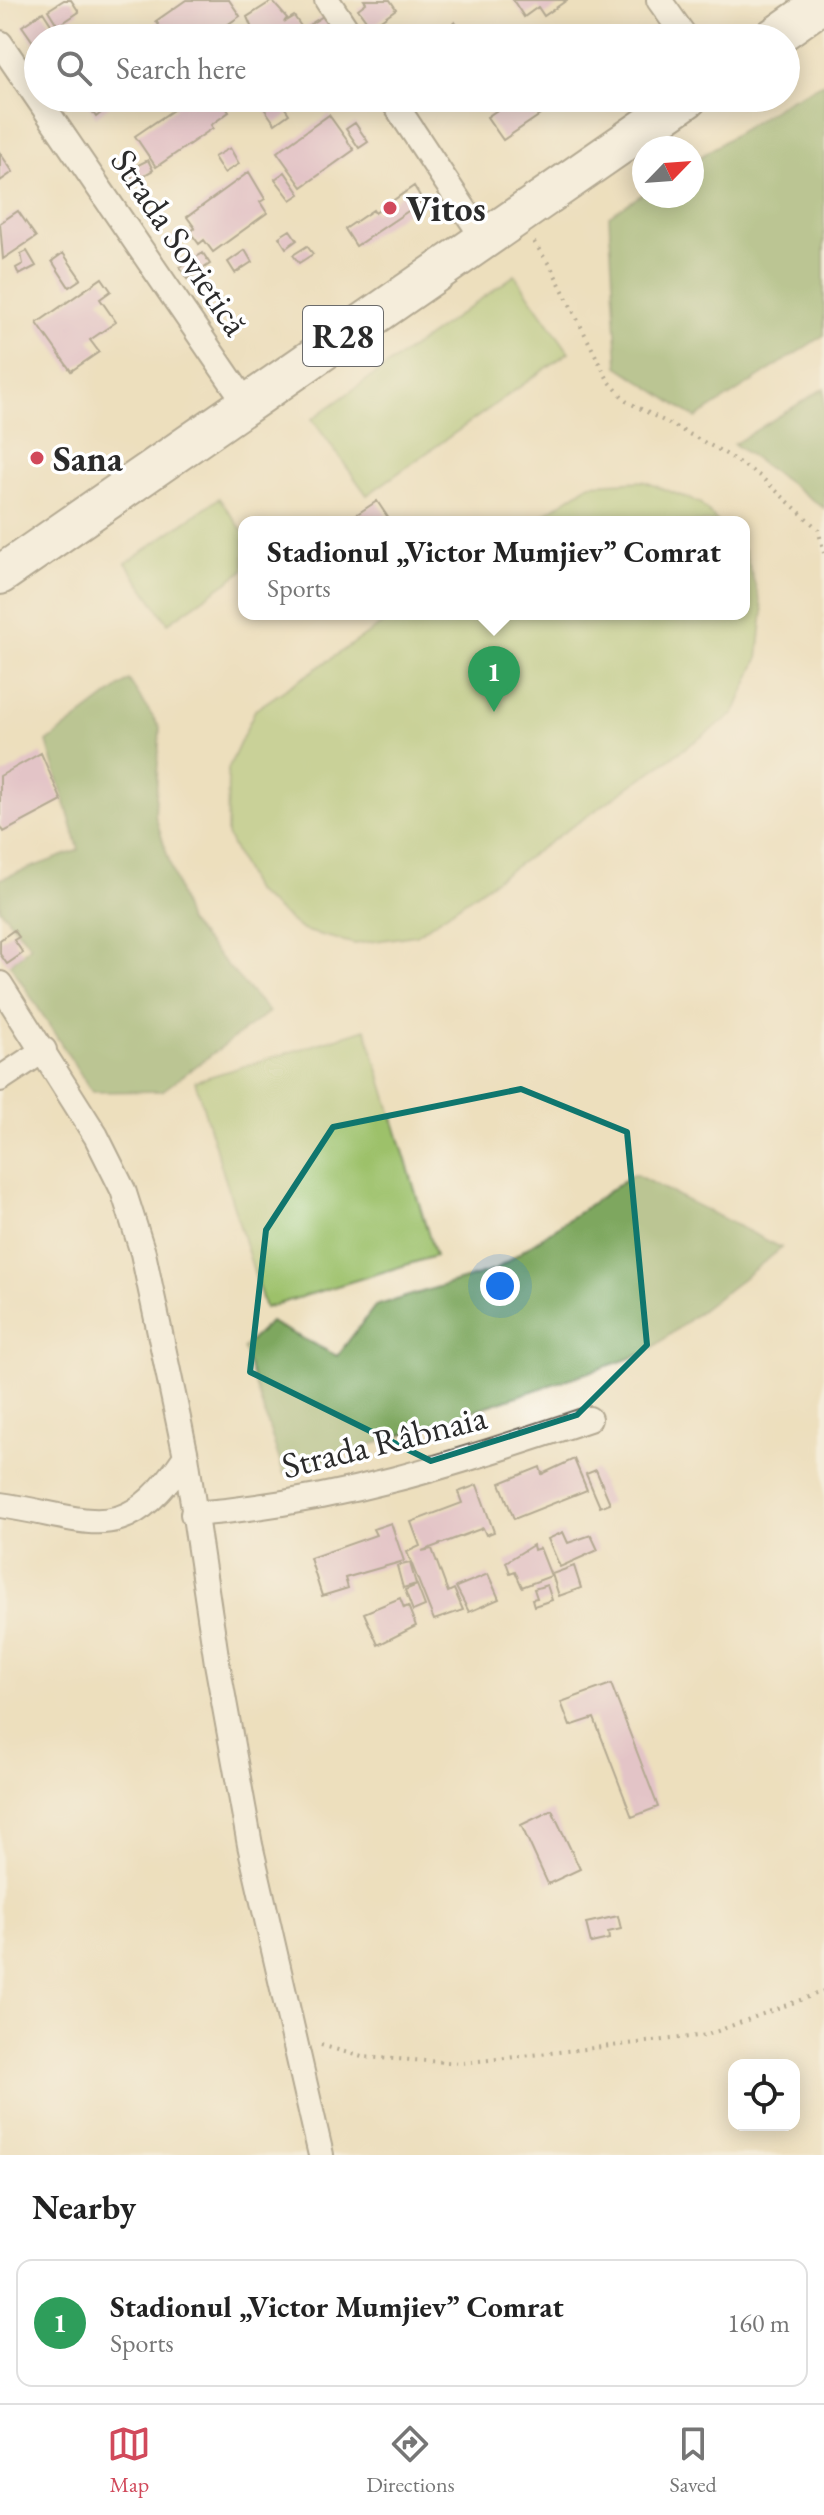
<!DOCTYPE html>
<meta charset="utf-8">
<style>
body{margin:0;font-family:"EB Garamond",serif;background:#f6f6f6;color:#222}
.controls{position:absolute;right:24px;bottom:24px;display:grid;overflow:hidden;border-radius:16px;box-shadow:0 4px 20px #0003}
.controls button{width:72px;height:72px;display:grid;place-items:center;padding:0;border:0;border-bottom:2px solid #e0e0e0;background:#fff;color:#222;font:40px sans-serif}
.compass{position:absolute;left:632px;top:136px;width:72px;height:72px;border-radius:50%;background:#fff;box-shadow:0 4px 20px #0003;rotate:65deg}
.you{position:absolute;left:500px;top:1286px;width:28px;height:28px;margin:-20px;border:6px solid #fff;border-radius:50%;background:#1a73e8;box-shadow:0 0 0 12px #1a73e833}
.badge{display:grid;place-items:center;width:52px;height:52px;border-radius:50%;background:#d1495b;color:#fff;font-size:26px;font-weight:700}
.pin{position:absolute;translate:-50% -66px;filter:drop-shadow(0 2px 4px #0008)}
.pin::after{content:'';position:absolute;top:42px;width:28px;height:24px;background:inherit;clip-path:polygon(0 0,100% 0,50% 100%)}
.popup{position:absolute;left:238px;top:516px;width:512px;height:104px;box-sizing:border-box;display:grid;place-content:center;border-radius:16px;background:#fff;filter:drop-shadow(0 2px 6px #0005);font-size:26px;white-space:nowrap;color:#767676}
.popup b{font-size:30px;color:#222}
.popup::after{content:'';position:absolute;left:50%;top:100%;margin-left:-16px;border:16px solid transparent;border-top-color:#fff}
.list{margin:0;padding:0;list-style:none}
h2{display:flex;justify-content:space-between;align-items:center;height:104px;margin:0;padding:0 32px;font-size:34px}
h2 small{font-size:26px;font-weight:400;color:#767676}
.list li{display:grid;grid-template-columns:52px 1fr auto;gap:24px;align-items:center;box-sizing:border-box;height:128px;margin:0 16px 16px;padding:0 16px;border:2px solid #e0e0e0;border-radius:16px}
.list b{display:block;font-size:30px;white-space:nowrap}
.list p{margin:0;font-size:26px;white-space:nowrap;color:#767676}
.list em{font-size:26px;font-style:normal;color:#767676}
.icon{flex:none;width:44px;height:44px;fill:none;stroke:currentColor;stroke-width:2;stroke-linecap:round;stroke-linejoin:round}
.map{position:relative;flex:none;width:824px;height:2155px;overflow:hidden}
.search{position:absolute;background:#fff;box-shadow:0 4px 20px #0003;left:24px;right:24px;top:24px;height:88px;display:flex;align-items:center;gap:20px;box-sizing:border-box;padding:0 28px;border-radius:44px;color:#767676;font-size:30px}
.sheet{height:248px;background:#fff}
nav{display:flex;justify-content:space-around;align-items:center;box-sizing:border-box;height:112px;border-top:2px solid #e0e0e0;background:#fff;font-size:22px;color:#767676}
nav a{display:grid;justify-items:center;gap:4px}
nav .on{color:#d1495b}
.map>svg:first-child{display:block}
.green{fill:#9dc16b;stroke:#64764b;stroke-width:2}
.forest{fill:#7ea75f;stroke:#546945;stroke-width:2}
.building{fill:#d8a4d3}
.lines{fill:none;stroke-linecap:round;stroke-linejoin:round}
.street-casing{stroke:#6f6a5e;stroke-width:28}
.primary-casing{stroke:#6f6a5e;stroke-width:42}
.path{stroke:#6f6a5e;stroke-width:4;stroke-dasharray:2 6;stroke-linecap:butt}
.street{stroke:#fff;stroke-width:24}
.primary{stroke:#fff;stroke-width:38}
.marked{fill:none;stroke:#0f766e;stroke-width:6;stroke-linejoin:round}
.poi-dot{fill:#d1495b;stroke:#fff;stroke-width:3}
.labels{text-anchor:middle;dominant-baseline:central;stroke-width:7;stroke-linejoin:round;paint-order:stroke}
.shield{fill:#fff;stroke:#6b6b6b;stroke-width:2}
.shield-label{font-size:34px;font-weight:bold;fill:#2b2b2b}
.poi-label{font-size:36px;font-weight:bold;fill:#2b2b2b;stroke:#fff;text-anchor:start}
.street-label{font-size:36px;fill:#2b2b2b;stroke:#fff}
</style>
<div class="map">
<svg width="824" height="2155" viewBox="0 0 824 2155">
<rect width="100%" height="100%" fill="#fff"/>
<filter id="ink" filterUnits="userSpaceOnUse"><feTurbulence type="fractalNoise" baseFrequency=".0125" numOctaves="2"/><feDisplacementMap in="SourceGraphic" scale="16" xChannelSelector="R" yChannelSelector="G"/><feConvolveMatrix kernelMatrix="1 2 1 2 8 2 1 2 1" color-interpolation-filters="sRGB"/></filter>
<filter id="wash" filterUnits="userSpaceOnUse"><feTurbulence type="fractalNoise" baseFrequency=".006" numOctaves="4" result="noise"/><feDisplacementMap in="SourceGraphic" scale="32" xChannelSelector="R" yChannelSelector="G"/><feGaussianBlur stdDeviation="1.8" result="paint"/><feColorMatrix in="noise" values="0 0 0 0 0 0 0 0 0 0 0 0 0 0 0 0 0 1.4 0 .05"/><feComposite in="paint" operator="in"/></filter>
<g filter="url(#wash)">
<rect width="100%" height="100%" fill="#eddfbd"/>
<!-- green -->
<path class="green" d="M 515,275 L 569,352 L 367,495 L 312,419 Z
M 643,481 L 700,503 L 718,522 L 533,522 L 590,484 Z
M 219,498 L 244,533 L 244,570 L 168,623 L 126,563 Z
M 744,550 L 763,611 L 758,659 L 734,714 L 416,935 L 355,944 L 302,930 L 254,891 L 227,835 L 228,769 L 255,710 L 397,614 L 744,614 Z
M 366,1029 L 435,1256 L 265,1308 L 195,1081 Z"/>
<!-- forest -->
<path class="forest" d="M 824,83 L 824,335 L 696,418 L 618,366 L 609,216 L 644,193 L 692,196 L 692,162 L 788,100 Z
M 824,388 L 824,508 L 734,444 Z
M 129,680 L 160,728 L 155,815 L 188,922 L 269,1012 L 162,1091 L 92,1092 L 10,964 L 31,946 L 0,909 L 0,879 L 79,850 L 47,742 Z
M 634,1174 L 782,1248 L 646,1353 L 284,1474 L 243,1348 L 270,1322 L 337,1356 L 375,1306 L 495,1270 Z"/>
<g id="blocks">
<!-- building -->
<path class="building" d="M 64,0 L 71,0 L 79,12 L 58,26 L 48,10 Z
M 186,0 L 229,0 L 240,16 L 208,38 L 168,38 L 156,21 Z
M 364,0 L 390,0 L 396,9 L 371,27 L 358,9 L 366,3 Z
M 513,0 L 567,0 L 544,16 L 538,7 L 524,17 Z
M 272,1 L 287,18 L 284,22 L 294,16 L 309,38 L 256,38 L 247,17 Z
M 43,12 L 54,29 L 38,38 L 38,49 L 22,26 Z
M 325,15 L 339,38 L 311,38 L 304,28 Z
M 455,22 L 461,31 L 469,26 L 477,38 L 433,38 Z
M 409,25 L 417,36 L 393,38 L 404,29 Z
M 92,98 L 119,98 L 96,117 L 86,102 Z
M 182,98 L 188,101 L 193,98 L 197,104 L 203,98 L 239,100 L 232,104 L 229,101 L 223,103 L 229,112 L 211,125 L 213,128 L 156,167 L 135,136 L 176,108 L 173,104 Z
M 270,98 L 278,98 L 289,114 L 275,124 L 261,104 Z
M 515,98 L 539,98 L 532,103 L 540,115 L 503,140 L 487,117 Z
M 329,115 L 354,150 L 302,187 L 277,152 Z
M 355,123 L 368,142 L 359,148 L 346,129 Z
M 230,148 L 239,164 L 224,173 L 214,157 Z
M 0,153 L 13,172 L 0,181 Z
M 148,160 L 153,170 L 134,181 L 128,170 Z
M 249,172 L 265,199 L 260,202 L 267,213 L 213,252 L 204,240 L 199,244 L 190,232 L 195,228 L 187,217 Z
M 285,172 L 300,194 L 291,200 L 275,179 Z
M 414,186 L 423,201 L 356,246 L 345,229 L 373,210 L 375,213 Z
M 18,211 L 36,237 L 3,259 L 0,223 Z
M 290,230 L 297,240 L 286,248 L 279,237 Z
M 307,246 L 313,254 L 299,263 L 293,255 Z
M 245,250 L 252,262 L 235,273 L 228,262 Z
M 27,251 L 36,266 L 19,275 L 16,268 L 23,264 L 21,254 Z
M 63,253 L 81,279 L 69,287 L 52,261 Z
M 203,253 L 210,264 L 187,279 L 180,267 Z
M 102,278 L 111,291 L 100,299 L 116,322 L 90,340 L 99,352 L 71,371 L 37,323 Z
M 377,501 L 391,522 L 345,522 L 374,503 Z
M 41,753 L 62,801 L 4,832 L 0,825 L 0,776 Z
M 14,930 L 19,937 L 14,940 L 23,953 L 7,964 L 0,954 L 0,940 Z
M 574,1459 L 587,1490 L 514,1519 L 500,1483 L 540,1467 L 542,1474 Z
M 596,1470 L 610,1503 L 600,1507 L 586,1474 Z
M 477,1485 L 494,1532 L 486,1535 L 483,1528 L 422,1551 L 432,1549 L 448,1592 L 454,1589 L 463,1610 L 434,1620 L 407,1552 L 420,1546 L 411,1522 L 462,1503 L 458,1492 Z
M 391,1523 L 404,1561 L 345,1578 L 348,1588 L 322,1596 L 310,1558 L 376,1535 L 373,1529 Z
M 563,1532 L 568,1543 L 591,1535 L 598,1550 L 560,1567 L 548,1539 Z
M 533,1545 L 534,1550 L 540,1548 L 551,1576 L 522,1587 L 515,1571 L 510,1573 L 506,1562 Z
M 410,1563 L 416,1584 L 403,1588 L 397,1566 Z
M 574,1566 L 581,1588 L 559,1596 L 552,1574 Z
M 488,1574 L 499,1599 L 469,1612 L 456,1587 Z
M 417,1585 L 425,1606 L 413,1611 L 405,1590 Z
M 547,1585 L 552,1600 L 534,1606 L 532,1599 L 537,1598 L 534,1589 Z
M 400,1598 L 404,1608 L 408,1606 L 416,1626 L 378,1645 L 364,1613 Z
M 611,1684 L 658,1807 L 632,1817 L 594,1718 L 570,1726 L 561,1702 Z
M 552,1810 L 580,1869 L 548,1884 L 521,1825 Z
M 618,1916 L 621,1929 L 608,1932 L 609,1939 L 591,1943 L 586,1923 Z"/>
</g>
</g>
<g filter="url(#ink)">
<use href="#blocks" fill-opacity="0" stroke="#6f6a5e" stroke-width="2"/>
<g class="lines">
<!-- street casing -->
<g class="street-casing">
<path id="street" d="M 327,0 L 352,38
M 659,0 L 686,38
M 0,43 L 246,403
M 391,98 L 484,239
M 0,984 L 96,1136 L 123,1190 L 143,1253 L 186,1456 L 217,1663 L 250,1845 L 321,2155
M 0,1079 L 44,1050
M 0,1505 C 93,1518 122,1551 186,1456
M 193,1514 C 335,1503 456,1464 589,1419"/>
</g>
<!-- primary casing -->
<g class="primary-casing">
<path id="primary" d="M 773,38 L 824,2
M 0,575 L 688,98"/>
</g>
<!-- path -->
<path class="path" d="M 534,242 L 552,269 L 608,380 L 626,401 L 721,451 L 760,476 L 818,529 L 824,553
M 321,2045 L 362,2057 L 462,2063 L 707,2035 L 824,1991"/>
<!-- street -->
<use href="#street" class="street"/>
<!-- primary -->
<use href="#primary" class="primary"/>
</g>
</g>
<!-- marked area -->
<path d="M0 0H824V2155H0ZM 521,1089 L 627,1132 L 647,1345 L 577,1415 L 431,1461 L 250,1372 L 266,1230 L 333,1127 Z" fill="#eddfbd" fill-opacity=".55" fill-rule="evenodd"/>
<path class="marked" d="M 521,1089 L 627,1132 L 647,1345 L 577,1415 L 431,1461 L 250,1372 L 266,1230 L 333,1127 Z"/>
<!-- markers -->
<g class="poi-dot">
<circle cx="390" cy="208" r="8"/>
<circle cx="37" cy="458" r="8"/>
</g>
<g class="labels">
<!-- shield labels -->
<rect class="shield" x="303" y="306" width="80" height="60" rx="6"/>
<g class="shield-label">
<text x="343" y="336">R28</text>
</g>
<!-- poi labels -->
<g class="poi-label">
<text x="406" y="208">Vitos</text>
<text x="53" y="458">Sana</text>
</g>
<!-- street labels -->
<g class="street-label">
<text transform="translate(180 242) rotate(56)">Strada Sovietică</text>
<text transform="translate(384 1441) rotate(-14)">Strada Râbnaia</text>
</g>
</g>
</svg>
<div class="controls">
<button><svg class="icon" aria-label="locate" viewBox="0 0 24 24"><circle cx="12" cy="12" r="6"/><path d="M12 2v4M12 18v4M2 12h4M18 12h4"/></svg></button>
</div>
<svg class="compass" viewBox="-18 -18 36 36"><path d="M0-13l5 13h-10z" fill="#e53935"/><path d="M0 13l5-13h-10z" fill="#767676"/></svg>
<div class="you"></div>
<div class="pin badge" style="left:494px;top:712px;background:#2e9e5b">1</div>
<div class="popup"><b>Stadionul „Victor Mumjiev” Comrat</b>Sports</div>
<div class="search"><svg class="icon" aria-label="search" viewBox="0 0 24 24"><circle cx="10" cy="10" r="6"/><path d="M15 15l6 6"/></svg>Search here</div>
</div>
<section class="sheet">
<h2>Nearby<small></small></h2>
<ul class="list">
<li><span class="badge" style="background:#2e9e5b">1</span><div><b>Stadionul „Victor Mumjiev” Comrat</b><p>Sports</p></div><em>160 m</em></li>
</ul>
</section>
<nav>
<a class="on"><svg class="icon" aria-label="map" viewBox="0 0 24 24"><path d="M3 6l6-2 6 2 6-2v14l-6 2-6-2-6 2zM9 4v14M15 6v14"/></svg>Map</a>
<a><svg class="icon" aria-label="directions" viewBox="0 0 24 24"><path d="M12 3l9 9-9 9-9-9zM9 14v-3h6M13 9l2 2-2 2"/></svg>Directions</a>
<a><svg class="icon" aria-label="saved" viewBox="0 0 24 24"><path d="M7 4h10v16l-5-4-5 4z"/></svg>Saved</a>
</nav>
